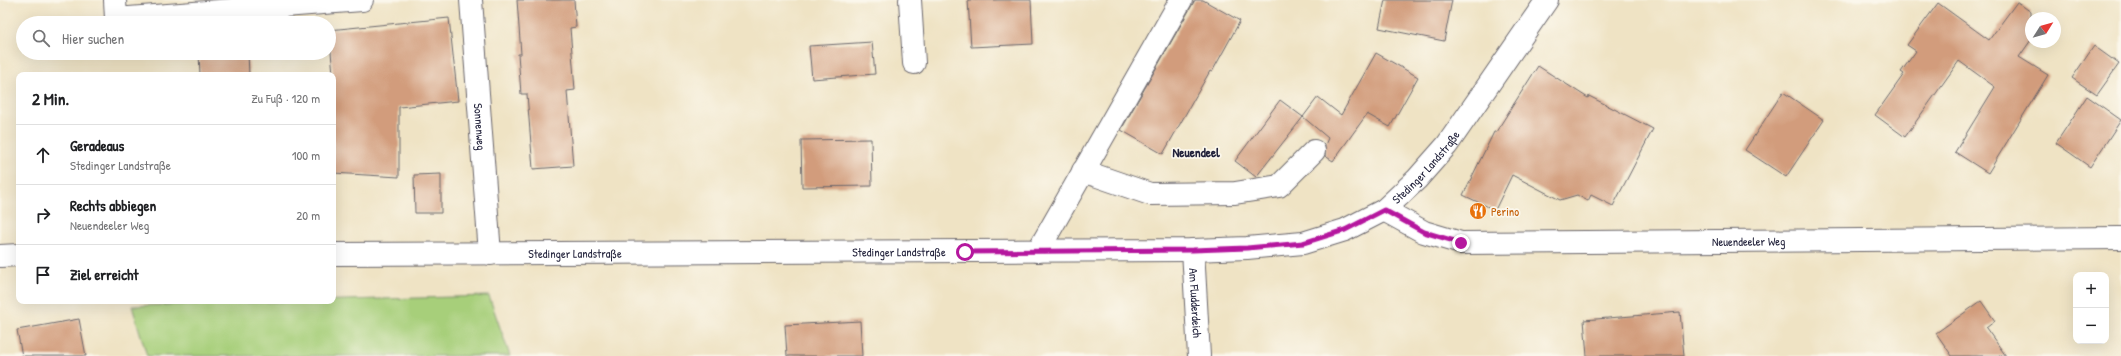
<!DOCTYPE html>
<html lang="de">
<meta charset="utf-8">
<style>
body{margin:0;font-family:"Patrick Hand",sans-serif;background:#f6f6f6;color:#202124}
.controls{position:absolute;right:12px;bottom:12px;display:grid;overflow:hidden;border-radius:8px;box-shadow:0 4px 16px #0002}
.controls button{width:36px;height:36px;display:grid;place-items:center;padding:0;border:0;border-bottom:1px solid #e0e0e0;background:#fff;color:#202124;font:20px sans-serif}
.compass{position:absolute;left:2025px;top:12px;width:36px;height:36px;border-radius:50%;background:#fff;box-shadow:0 4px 16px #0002;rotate:53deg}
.stop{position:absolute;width:12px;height:12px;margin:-9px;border:3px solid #b5179e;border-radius:50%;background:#fff}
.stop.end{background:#b5179e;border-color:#fff;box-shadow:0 1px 4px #0008}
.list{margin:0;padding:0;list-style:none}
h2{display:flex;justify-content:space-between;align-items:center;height:52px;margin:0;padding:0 16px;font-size:17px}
h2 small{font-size:13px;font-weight:400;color:#757577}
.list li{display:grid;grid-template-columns:26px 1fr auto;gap:12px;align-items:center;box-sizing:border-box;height:60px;padding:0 16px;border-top:1px solid #e0e0e0}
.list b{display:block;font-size:15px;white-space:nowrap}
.list p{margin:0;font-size:13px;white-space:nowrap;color:#757577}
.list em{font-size:13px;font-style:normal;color:#757577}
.icon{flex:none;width:22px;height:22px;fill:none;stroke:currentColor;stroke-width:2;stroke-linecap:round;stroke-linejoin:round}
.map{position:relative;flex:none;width:2121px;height:356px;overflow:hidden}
.search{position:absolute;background:#fff;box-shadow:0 4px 16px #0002;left:16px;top:16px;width:320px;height:44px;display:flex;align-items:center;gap:10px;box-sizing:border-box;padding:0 14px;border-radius:22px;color:#757577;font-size:15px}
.panel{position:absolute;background:#fff;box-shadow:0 4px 16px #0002;left:16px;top:72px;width:320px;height:232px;border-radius:8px}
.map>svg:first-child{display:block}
.green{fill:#a7cf7a;stroke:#64785a}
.building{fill:#d29c7b}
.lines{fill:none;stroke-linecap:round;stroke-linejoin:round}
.minor-casing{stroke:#6a666b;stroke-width:24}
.major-casing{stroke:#6a666b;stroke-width:24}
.minor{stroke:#fff;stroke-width:22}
.major{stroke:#fff;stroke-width:22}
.route{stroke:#b5179e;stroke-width:5}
.labels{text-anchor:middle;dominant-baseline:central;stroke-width:3.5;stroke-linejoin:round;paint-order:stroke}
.street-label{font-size:12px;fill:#22223b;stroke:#fbf7ec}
.food-label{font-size:12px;fill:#c56008;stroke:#fbf7ec;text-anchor:start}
.neighbourhood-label{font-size:13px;font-weight:bold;fill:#22223b;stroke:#fbf7ec}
</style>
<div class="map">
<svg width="2121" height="356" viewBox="0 0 2121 356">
<rect width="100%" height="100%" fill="#fbf7ec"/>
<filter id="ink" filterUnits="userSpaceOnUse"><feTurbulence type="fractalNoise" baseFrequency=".025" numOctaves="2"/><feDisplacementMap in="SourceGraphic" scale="8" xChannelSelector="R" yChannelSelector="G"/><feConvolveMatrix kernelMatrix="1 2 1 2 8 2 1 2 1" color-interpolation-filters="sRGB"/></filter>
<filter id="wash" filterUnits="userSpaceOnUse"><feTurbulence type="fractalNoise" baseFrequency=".012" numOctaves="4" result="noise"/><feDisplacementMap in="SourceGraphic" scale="16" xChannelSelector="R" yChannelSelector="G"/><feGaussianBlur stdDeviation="0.9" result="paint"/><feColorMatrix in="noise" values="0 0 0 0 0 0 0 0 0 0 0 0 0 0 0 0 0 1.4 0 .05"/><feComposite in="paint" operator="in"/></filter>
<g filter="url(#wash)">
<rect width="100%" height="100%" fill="#efe3c4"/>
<!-- green -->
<path class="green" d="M 489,296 L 510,356 L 147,356 L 132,306 Z"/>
<g id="blocks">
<!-- building -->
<path class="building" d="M 517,0 L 574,0 L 576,27 L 570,28 L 575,90 L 567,91 L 573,166 L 533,169 L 527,94 L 521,94 L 518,54 L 521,54 Z
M 968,0 L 1031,0 L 1033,44 L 971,47 Z
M 1195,0 L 1203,0 L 1240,21 L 1212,72 L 1210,71 L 1163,154 L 1121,130 Z
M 1385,0 L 1452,0 L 1444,41 L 1379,28 Z
M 2017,2 L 2031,12 L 2031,40 L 2019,57 L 2048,75 L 1988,173 L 1955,152 L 1995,87 L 1959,61 L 1905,137 L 1875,115 L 1904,74 L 1901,72 L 1916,51 L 1907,45 L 1938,3 L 1989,40 Z
M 449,18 L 458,101 L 399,107 L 399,177 L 333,173 L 333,74 L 329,30 Z
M 872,42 L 875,74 L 812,79 L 809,46 Z
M 2094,46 L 2119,64 L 2097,95 L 2072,78 Z
M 199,53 L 248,53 L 249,75 L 200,75 Z
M 1376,53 L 1418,77 L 1390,127 L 1367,114 L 1333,161 L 1325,156 L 1325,145 L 1328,138 L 1303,117 L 1318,97 L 1341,115 Z
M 1538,66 L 1588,98 L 1589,96 L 1653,129 L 1613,206 L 1591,195 L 1588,201 L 1577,195 L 1560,200 L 1512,175 L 1495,210 L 1463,195 L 1494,132 L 1496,132 Z
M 1783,92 L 1824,120 L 1786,177 L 1745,150 Z
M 2087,96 L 2121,120 L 2090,167 L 2056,143 Z
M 1280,100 L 1303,117 L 1256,177 L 1235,161 Z
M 871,139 L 872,186 L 802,187 L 801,140 Z
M 441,174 L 441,213 L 415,213 L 414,175 Z
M 1981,301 L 1995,321 L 1986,328 L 2006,356 L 1952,356 L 1936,333 Z
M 1680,312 L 1684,356 L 1587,356 L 1584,320 Z
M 79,319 L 86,356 L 22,356 L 17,330 Z
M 860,321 L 862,356 L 787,356 L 785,325 Z"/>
</g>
</g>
<g filter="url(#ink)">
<use href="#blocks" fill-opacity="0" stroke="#6a666b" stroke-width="1"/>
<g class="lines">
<!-- minor casing -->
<g class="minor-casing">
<g id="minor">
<path d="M 115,0 L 116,19 L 362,0"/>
<path id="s1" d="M 471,0 L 490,254"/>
<path d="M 910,0 L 914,63"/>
<path d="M 1083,171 L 1150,194 L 1235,193 L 1279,186 L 1314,151"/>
<path id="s2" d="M 1384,210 L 1424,232 L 1461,243 L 2121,238"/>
<path id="s3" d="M 1193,250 L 1199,356"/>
<path d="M 1038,251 L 1181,0"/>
</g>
</g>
<!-- major casing -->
<g class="major-casing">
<g id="major">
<path id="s4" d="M 333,254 L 1193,250 L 1247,248 L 1303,243 L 1345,230 L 1384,210 L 1417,179 L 1447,145 L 1547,0"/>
<path d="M 0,256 L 19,255"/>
</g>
</g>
<!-- minor -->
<use href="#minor" class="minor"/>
<!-- major -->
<use href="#major" class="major"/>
</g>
</g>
<g class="lines" filter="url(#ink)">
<!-- route -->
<path class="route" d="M 965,252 L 1193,250 L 1247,248 L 1303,243 L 1345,230 L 1384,210 L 1424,232 L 1461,243"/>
</g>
<!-- icons -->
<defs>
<g id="restaurant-disc" transform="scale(0.9)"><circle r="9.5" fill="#e8710a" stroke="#fbf7ec"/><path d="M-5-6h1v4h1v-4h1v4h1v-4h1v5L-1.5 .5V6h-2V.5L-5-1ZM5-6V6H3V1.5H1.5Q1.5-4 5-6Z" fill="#fff"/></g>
</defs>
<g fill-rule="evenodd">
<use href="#restaurant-disc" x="1478" y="211"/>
</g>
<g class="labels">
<!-- street labels -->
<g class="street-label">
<text stroke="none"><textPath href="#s1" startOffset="127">Sonnenweg</textPath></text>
<text stroke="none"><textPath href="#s4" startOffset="1118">Stedinger Landstraße</textPath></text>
<text stroke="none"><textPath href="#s2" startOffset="372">Neuendeeler Weg</textPath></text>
<text stroke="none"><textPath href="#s4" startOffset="566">Stedinger Landstraße</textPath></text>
<text stroke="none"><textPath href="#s4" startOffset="242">Stedinger Landstraße</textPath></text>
<text stroke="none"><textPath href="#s3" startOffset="53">Am Fludderdeich</textPath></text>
</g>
<!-- food labels -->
<g class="food-label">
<text x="1491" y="211">Perino</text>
</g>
<!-- neighbourhood labels -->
<g class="neighbourhood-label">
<text x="1196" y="152">Neuendeel</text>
</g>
</g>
</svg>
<div class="controls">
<button>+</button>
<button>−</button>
</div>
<svg class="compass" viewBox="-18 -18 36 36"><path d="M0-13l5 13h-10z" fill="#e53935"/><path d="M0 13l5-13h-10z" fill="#757577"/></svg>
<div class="stop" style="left:965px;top:252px"></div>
<div class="stop end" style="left:1461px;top:243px"></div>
<div class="search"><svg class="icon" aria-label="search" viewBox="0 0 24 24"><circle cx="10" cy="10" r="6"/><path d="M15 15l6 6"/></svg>Hier suchen</div>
<section class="panel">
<h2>2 Min.<small>Zu Fuß · 120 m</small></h2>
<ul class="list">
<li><svg class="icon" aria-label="ahead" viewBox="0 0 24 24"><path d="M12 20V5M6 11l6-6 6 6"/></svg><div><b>Geradeaus</b><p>Stedinger Landstraße</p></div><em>100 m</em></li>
<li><svg class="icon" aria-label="right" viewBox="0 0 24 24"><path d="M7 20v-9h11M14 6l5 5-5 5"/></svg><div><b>Rechts abbiegen</b><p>Neuendeeler Weg</p></div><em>20 m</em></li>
<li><svg class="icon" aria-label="arrive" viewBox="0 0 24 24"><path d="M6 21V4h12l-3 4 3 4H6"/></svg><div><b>Ziel erreicht</b></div></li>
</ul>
</section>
</div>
